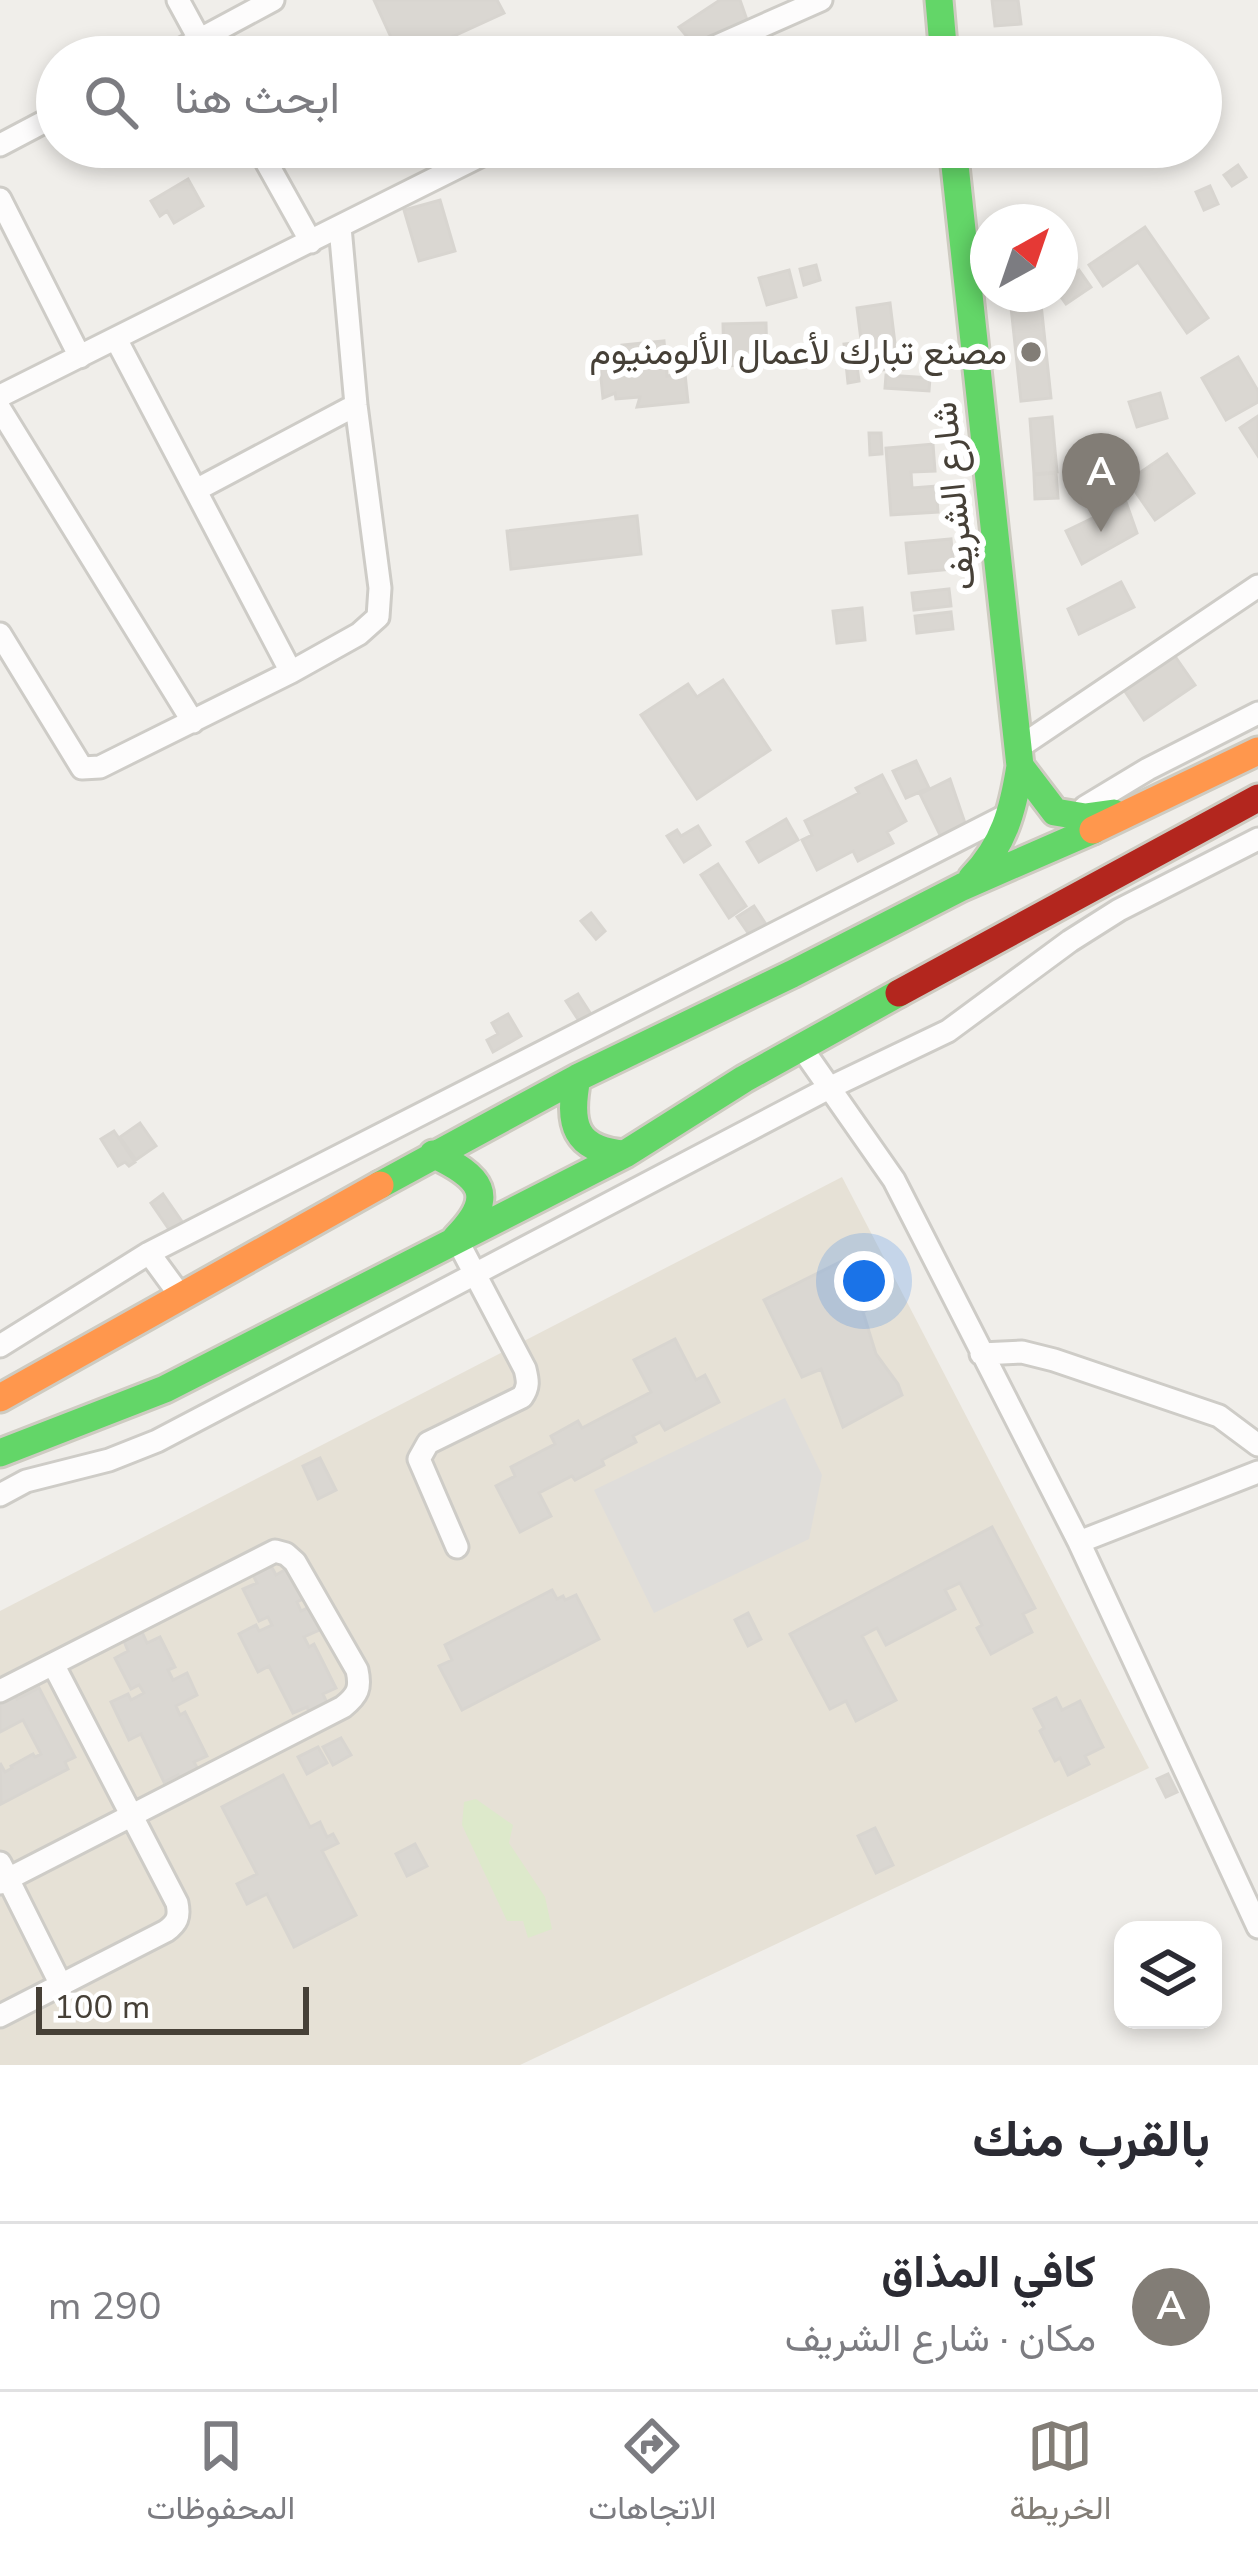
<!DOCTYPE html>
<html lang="ar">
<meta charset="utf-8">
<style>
body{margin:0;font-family:"Nunito Sans",Vazirmatn,sans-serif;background:#f2f2f3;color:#2b2b33;direction:rtl}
.controls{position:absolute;right:36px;bottom:36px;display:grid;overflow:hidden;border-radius:24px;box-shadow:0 6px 18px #0003}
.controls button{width:108px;height:108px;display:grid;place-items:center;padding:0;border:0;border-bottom:3px solid #e1e1e2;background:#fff;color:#2b2b33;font:60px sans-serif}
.compass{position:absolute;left:970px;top:204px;width:108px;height:108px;border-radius:50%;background:#fff;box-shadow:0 6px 18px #0003;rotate:40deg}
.scale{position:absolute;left:36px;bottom:30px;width:273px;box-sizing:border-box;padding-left:12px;border:6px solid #464037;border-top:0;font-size:33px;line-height:42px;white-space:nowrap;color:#464037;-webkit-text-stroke:9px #fff;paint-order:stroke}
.you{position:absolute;left:864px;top:1281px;width:42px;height:42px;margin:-30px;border:9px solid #fff;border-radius:50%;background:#1a73e8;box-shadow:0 0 0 18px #1a73e833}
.badge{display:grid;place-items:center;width:78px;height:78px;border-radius:50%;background:#827d76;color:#fff;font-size:39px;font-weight:700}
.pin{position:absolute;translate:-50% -99px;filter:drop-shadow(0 3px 6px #0008)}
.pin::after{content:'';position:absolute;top:63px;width:42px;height:36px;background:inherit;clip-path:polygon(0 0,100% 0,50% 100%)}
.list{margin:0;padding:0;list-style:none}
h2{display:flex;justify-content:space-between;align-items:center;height:156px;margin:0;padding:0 48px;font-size:51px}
h2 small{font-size:39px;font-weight:400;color:#7c7c81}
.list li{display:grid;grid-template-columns:78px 1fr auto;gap:36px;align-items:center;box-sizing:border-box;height:168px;padding:0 48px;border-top:3px solid #e1e1e2}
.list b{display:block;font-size:45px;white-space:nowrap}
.list p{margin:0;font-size:39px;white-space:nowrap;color:#7c7c81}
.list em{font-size:39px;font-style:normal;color:#7c7c81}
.icon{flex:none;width:66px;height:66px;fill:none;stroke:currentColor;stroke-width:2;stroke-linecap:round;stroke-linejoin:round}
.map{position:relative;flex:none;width:1258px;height:2065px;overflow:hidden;direction:ltr}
.search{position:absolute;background:#fff;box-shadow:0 6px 18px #0003;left:36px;right:36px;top:36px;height:132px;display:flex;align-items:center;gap:30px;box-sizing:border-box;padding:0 42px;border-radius:66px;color:#7c7c81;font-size:45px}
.sheet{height:324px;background:#fff}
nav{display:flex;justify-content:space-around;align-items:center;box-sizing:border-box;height:168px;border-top:3px solid #e1e1e2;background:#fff;font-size:33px;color:#7c7c81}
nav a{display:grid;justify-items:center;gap:6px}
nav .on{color:#827d76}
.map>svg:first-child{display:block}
.education{fill:#e6e1d6}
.green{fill:#dde9cb}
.parking{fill:#dfddda}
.building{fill:#dad7d2;stroke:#d8d5d0;stroke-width:3}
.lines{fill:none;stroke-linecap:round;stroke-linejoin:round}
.street-casing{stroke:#ceccc7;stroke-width:27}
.fast-casing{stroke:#cecbc1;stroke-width:33}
.slow-casing{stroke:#cecbc1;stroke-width:33}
.jam-casing{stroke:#cecbc1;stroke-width:33}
.street{stroke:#fdfcfc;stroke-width:21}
.fast{stroke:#63d668;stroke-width:27}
.slow{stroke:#ff974d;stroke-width:27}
.jam{stroke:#b3261e;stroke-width:27}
.poi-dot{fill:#827d76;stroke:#fff;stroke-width:4.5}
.labels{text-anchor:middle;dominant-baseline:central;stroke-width:12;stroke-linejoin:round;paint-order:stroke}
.poi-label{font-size:36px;fill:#464037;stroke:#fff;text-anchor:end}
.street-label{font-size:36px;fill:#464037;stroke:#fff}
</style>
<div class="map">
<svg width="1258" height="2065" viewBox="0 0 1258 2065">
<rect width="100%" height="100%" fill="#f0eeea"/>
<!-- education -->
<path class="education" d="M 842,1177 L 1149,1768 L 520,2065 L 0,2065 L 0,1611 Z"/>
<!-- green -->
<path class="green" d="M 476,1799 L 513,1825 L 509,1843 L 545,1897 L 552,1929 L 528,1938 L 523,1921 L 507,1921 L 462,1825 L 464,1802 Z"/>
<!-- parking -->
<path class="parking" d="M 785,1398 L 822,1475 L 809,1539 L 654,1613 L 594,1490 Z"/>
<!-- building -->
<path class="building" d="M 374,0 L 497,0 L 504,13 L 408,57 L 400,57 Z
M 720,0 L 740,0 L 747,20 L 694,45 L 679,27 Z
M 992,0 L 1018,0 L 1021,24 L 995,26 Z
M 1021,40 L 1023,57 L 998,57 L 996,42 Z
M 738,147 L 751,147 L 748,166 L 735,164 Z
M 1238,165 L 1246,177 L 1232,186 L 1224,175 Z
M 188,179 L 203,206 L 174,223 L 167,211 L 160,216 L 151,201 Z
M 1210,186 L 1218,204 L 1204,210 L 1196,192 Z
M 440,200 L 455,251 L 419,261 L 404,210 Z
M 1145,227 L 1208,318 L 1187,333 L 1138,262 L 1103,286 L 1089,265 Z
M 816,265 L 820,280 L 804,285 L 800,269 Z
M 789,270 L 796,297 L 767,305 L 759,278 Z
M 1079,270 L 1091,287 L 1066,304 L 1059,294 L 1060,283 Z
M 890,303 L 898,368 L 865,372 L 857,308 Z
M 1041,304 L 1051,398 L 1021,401 L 1011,307 Z
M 766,323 L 767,364 L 724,366 L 723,324 Z
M 664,341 L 667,376 L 685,374 L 688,402 L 637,407 L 640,397 L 616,399 L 615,393 L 603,398 L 600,368 L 624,366 L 622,345 Z
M 854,343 L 859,381 L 848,383 L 844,344 Z
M 1238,357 L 1258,391 L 1258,402 L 1226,420 L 1202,378 Z
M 886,375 L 930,378 L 929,391 L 885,388 Z
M 1160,393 L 1167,418 L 1137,427 L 1129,402 Z
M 1258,416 L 1258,456 L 1240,428 Z
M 1052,417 L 1057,472 L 1034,474 L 1030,419 Z
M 869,433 L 881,433 L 882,454 L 870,455 Z
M 933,444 L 935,471 L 911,472 L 912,488 L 936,486 L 938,512 L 891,515 L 886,448 Z
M 1167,454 L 1194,493 L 1155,520 L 1128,481 Z
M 1056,473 L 1058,498 L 1035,499 L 1034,475 Z
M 1126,502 L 1137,533 L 1082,564 L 1066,531 Z
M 637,516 L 641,554 L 511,569 L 507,531 Z
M 951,539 L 954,569 L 909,573 L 906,543 Z
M 1121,582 L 1134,607 L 1079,634 L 1068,609 Z
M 949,589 L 951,606 L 914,610 L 912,593 Z
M 862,608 L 865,640 L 837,643 L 833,611 Z
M 951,612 L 953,629 L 917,633 L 915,616 Z
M 1172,652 L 1195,685 L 1144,720 L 1122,687 Z
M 723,680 L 770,750 L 697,799 L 641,715 L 688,684 L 697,697 Z
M 916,761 L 929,788 L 906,798 L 893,771 Z
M 882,775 L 906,821 L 887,832 L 893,843 L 858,861 L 853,851 L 817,870 L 802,840 L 812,835 L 805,821 L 859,793 L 856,788 Z
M 950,779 L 965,823 L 941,837 L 920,794 Z
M 786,819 L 798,840 L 759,862 L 747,842 Z
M 698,826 L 710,845 L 684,862 L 667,836 L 677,830 L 681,836 Z
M 718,864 L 746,906 L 729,918 L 701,875 Z
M 754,906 L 771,932 L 755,943 L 737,917 Z
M 591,913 L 605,931 L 596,939 L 581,921 Z
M 578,994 L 596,1022 L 585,1030 L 566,1001 Z
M 508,1014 L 521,1036 L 493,1052 L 487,1040 L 498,1034 L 492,1023 Z
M 140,1123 L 156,1146 L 136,1160 L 120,1137 Z
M 114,1131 L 135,1162 L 129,1166 L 125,1162 L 118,1166 L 101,1139 Z
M 163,1194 L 185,1226 L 173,1235 L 151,1203 Z
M 850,1257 L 876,1305 L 863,1312 L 876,1354 L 898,1384 L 902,1395 L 843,1427 L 821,1369 L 802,1377 L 764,1300 Z
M 675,1339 L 696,1380 L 705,1375 L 719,1402 L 665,1430 L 660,1422 L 633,1436 L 636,1442 L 602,1460 L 604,1465 L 575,1480 L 572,1476 L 539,1493 L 551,1516 L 520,1532 L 496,1486 L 515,1476 L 511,1467 L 555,1444 L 551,1436 L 578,1421 L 582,1428 L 651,1392 L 634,1360 Z
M 320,1458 L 336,1490 L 318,1499 L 303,1466 Z
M 992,1527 L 1035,1608 L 1023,1614 L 1032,1632 L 991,1654 L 977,1628 L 982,1625 L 960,1583 L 945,1590 L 955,1609 L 886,1645 L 877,1628 L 862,1636 L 896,1700 L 856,1721 L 846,1701 L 830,1709 L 790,1634 Z
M 270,1564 L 276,1575 L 288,1568 L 303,1599 L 297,1602 L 301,1611 L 315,1605 L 326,1627 L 304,1637 L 309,1647 L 314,1644 L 336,1688 L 323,1694 L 328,1705 L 310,1714 L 307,1707 L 293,1713 L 269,1666 L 258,1672 L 239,1634 L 256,1625 L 259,1631 L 272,1625 L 268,1617 L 259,1621 L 243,1589 L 257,1583 L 252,1573 Z
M 552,1590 L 557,1599 L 563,1596 L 565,1600 L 576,1595 L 599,1639 L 462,1710 L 439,1666 L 452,1660 L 445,1645 Z
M 748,1613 L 761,1639 L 748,1646 L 735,1620 Z
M 142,1632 L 147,1643 L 160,1637 L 175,1667 L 168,1670 L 173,1680 L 187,1673 L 197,1695 L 176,1706 L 180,1715 L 185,1712 L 207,1756 L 194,1762 L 200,1773 L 182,1782 L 178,1775 L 164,1782 L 141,1734 L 129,1740 L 111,1702 L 128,1694 L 131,1700 L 144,1693 L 139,1685 L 131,1689 L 115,1658 L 128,1651 L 124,1641 Z
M 39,1688 L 75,1757 L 65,1762 L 68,1769 L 1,1804 L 0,1763 L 5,1772 L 12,1768 L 11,1766 L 33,1754 L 35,1757 L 41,1754 L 23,1720 L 0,1732 L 0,1702 L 14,1694 L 17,1699 Z
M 1056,1698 L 1062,1710 L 1080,1701 L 1103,1747 L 1085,1756 L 1089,1764 L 1068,1775 L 1060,1758 L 1055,1761 L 1040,1731 L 1044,1728 L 1034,1709 Z
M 341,1738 L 351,1755 L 333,1765 L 323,1747 Z
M 318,1747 L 327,1763 L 307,1774 L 298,1757 Z
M 1168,1774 L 1177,1792 L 1166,1797 L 1157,1779 Z
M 283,1775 L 310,1827 L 320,1822 L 327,1837 L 333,1834 L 338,1843 L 322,1851 L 356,1915 L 294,1947 L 267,1894 L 247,1904 L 237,1884 L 257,1874 L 222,1807 Z
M 875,1828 L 893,1865 L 876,1873 L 858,1836 Z
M 415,1844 L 427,1866 L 407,1876 L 396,1854 Z"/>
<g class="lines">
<!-- street casing -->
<g class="street-casing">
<path id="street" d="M 178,0 L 209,57
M 167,57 L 273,0
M 692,57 L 821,0
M 0,145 L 57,115
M 258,147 L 311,242
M 0,199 L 80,357
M 116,339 L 291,672
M 0,396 L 498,147
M 0,409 L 193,722
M 196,490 L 356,405
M 0,634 L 82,768 L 100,767 L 291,672 L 359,634 L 378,617 L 380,588 L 356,405 L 340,227
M 1018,748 L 1258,586
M 1085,807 L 1148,769 L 1258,713
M 801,1047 L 894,1180 L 1079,1542 L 1258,1927
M 456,1238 L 525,1369 C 528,1381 529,1387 522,1397 L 428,1443 L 419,1459 L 457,1547
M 149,1253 L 182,1298
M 0,1346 L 149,1253 L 1007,815
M 981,1354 L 1022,1352 L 1054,1360 L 1219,1416 L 1258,1445
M 0,1495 L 26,1481 L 109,1460 L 157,1441 L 829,1088 L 948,1031 L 1070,941 L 1119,910 L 1258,839
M 1079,1542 L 1258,1472
M 0,1691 L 275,1551 L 286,1554 L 295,1562 L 357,1670 C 361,1688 358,1695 343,1707 L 0,1883
M 0,1863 L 61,1985
M 0,2016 L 166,1931 C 177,1923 180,1917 177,1903 L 53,1664"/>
</g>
<!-- fast casing -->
<g class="fast-casing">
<path id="fast" d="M 939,0 L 944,57
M 953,147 L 1020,766
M 1020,766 L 1055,812 L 1085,817 L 1114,813
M 972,878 C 1004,845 1013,810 1020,766
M 577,1078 C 568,1124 574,1150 625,1154
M 433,1154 C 481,1177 498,1195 456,1238
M 380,1185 L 577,1078 L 792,974 L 962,887 L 1093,830
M 0,1453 L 165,1389 L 625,1154 L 744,1079 L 899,993"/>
</g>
<!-- slow casing -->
<g class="slow-casing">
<path id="slow" d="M 1093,830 L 1258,751
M 0,1398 L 380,1185"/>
</g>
<!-- jam casing -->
<g class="jam-casing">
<path id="jam" d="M 899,993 L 1258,798"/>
</g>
<!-- street -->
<use href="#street" class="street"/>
<!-- fast -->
<use href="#fast" class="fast"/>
<!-- slow -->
<use href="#slow" class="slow"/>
<!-- jam -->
<use href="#jam" class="jam"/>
</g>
<!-- markers -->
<circle class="poi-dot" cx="1031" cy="352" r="12"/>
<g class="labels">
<!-- poi labels -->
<g class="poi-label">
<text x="1007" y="352">مصنع تبارك لأعمال الألومنيوم</text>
</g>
<!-- street labels -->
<g class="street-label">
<text transform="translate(954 496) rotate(-96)">شارع الشريف</text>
</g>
</g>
</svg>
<div class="controls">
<button><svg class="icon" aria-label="layers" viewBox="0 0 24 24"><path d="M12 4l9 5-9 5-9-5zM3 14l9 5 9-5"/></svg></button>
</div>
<svg class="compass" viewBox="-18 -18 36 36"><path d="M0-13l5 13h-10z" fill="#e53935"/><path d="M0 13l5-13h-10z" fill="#7c7c81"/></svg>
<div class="scale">100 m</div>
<div class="you"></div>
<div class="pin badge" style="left:1101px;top:532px">A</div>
<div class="search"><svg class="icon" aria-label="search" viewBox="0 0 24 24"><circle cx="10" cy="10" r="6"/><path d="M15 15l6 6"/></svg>ابحث هنا</div>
</div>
<section class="sheet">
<h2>بالقرب منك<small></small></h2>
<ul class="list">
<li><span class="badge">A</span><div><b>كافي المذاق</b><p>مكان · شارع الشريف</p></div><em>290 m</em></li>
</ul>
</section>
<nav>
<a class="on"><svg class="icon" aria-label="map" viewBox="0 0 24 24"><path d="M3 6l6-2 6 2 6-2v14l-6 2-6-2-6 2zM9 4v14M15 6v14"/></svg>الخريطة</a>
<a><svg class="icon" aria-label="directions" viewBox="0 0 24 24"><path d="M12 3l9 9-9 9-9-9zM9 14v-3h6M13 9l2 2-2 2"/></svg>الاتجاهات</a>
<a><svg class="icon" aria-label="saved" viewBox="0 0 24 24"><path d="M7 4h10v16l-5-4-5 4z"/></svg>المحفوظات</a>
</nav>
